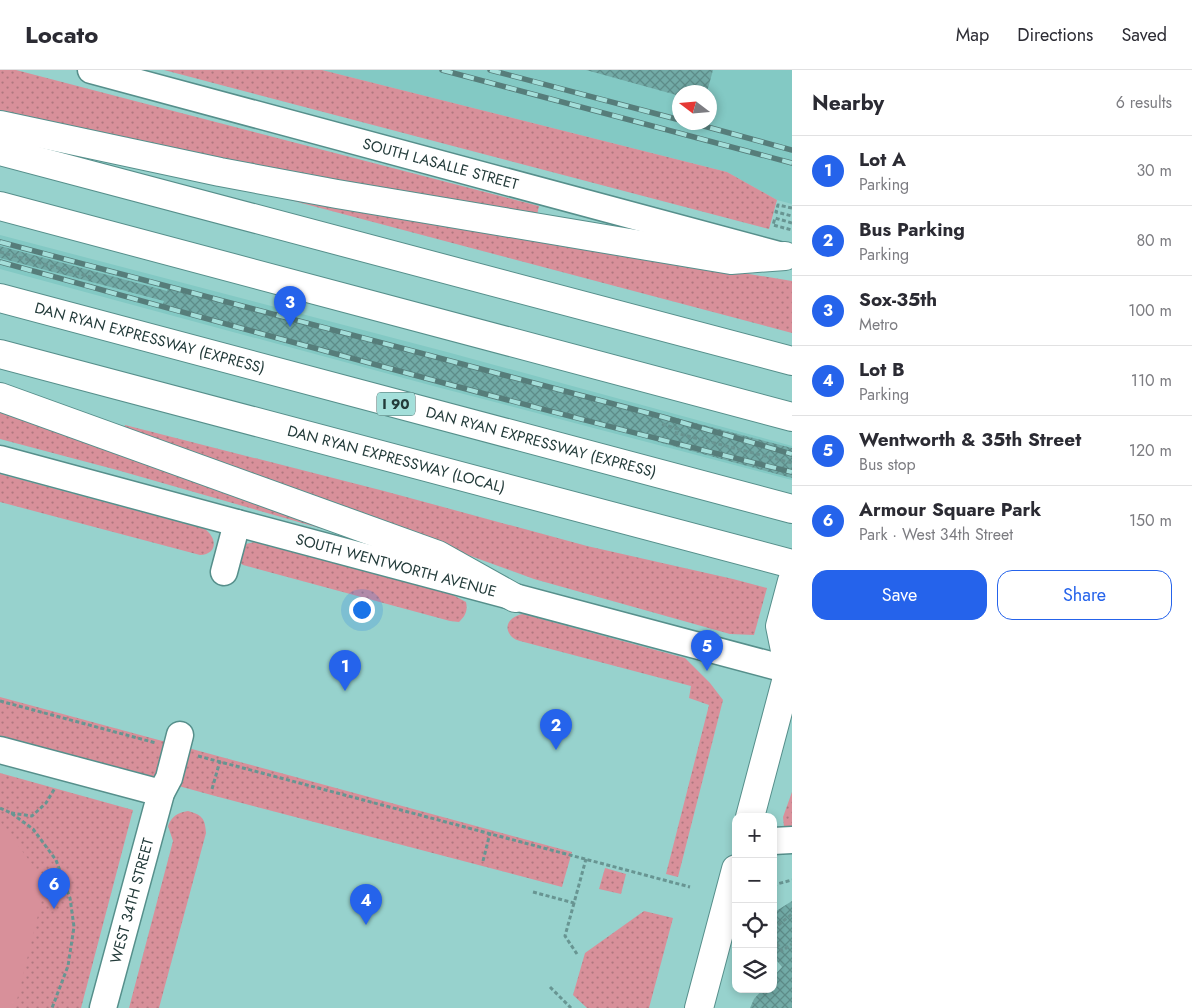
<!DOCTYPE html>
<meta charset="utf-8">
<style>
body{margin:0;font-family:Jost,sans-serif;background:#f2f2f3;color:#2b2b33}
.controls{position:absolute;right:15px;bottom:15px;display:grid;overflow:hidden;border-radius:10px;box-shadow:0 2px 8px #0003}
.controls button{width:45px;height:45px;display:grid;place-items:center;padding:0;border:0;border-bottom:1px solid #e1e1e2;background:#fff;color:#2b2b33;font:25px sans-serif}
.compass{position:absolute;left:672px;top:15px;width:45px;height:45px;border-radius:50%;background:#fff;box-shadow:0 2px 8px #0003;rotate:286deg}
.you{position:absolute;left:361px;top:539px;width:18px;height:18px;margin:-12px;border:4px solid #fff;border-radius:50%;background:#1a73e8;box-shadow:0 0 0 8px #1a73e833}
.badge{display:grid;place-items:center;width:32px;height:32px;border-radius:50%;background:#2563eb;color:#fff;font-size:16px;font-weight:700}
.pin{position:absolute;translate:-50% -41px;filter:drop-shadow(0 1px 2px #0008)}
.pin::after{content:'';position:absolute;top:26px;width:18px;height:15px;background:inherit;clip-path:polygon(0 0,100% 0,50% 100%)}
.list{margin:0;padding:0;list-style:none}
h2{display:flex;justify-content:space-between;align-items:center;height:65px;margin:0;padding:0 20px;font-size:21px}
h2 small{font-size:16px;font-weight:400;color:#7c7c81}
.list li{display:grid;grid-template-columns:32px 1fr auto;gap:15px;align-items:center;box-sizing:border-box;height:70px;padding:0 20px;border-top:1px solid #e1e1e2}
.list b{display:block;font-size:19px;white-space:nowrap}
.list p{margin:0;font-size:16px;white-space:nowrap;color:#7c7c81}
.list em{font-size:16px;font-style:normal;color:#7c7c81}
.actions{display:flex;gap:10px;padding:15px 20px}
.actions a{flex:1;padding:11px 0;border:1px solid #2563eb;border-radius:15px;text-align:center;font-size:18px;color:#2563eb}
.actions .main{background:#2563eb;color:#fff}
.icon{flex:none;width:28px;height:28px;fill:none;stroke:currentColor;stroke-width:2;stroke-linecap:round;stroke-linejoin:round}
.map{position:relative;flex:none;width:792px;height:938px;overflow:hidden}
header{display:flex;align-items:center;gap:30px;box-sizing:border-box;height:70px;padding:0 25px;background:#fff;border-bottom:1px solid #e1e1e2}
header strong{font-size:24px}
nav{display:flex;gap:28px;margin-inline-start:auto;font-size:18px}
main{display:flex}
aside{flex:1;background:#fff}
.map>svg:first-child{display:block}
.built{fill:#83c9c4;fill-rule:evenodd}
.green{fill:url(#green-dots)}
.pitch{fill:#d8909a}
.building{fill:url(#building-cross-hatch)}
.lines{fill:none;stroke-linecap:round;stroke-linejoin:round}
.minor-casing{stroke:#568f8b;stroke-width:29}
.major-casing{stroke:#568f8b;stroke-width:30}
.highway-casing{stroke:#568f8b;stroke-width:30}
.path{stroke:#689592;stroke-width:3;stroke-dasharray:4 2.5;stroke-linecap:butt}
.minor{stroke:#fff;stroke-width:26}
.major{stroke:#fff;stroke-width:28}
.highway{stroke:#fff;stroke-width:28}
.rail-casing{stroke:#567d7a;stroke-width:5.5}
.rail{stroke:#a4dfda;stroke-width:4;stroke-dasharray:11;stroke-linecap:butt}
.labels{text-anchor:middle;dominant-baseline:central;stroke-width:4;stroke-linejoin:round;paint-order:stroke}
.shield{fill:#a4dfda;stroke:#4a6c6a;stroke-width:1}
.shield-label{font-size:14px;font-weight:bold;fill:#233b3a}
.street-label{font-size:15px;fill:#233b3a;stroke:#a4dfda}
</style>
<header>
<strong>Locato</strong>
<nav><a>Map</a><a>Directions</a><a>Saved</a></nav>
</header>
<main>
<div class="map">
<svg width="792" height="938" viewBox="0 0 792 938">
<defs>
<pattern id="green-dots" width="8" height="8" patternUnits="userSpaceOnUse" patternTransform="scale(1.25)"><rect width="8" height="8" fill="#d8909a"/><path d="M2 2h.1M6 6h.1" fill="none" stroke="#af777f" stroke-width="1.8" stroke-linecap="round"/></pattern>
<pattern id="building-cross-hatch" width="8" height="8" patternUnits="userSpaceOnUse" patternTransform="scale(1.25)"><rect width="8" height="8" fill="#72aba7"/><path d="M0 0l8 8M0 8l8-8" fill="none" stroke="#5d8c89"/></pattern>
</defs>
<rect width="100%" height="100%" fill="#97d2cd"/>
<!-- built -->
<path class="built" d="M 322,0 L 792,0 L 792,134 L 777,130 L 727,102 ZM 680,22 L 710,22 L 710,52 L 680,52 Z
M 0,165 L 447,282 L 792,376 L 792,410 L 437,317 L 0,199 Z"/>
<!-- green -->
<path class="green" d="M 0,0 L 16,0 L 539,136 L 537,145 L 202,88 L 0,40 Z
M 164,0 L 322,0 L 727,102 L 777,130 L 769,159 Z
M 291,125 L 488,161 L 792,211 L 792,263 L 290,130 Z
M 0,340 L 337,463 L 117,400 L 0,369 Z
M 125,355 L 384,421 L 587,476 L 733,509 L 767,518 L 754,565 L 730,564 L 534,509 L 231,399 L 123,362 Z
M 0,404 L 205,459 C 217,468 218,484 200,485 L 0,432 Z
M 254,472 L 451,524 L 466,532 C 468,541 465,546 459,552 L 450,551 L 243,495 L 239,492 L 241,479 L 246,474 Z
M 523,544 L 685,588 L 710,613 L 723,630 L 678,807 L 666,804 L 709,635 L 689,628 L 691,616 L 520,571 C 517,570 514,569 512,567 C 502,557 510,546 523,544 Z
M 0,627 L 572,782 L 562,817 L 215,726 L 0,667 Z
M 0,703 L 133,740 L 81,938 L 0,938 Z
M 792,722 L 792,758 L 784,757 L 783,747 Z
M 188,741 C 202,745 205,748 206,763 L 159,938 L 129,938 L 173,771 L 168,756 C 172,746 177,743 188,741 Z
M 605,798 L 626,804 L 621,824 L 599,819 Z
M 644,841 L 673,848 L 649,938 L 587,938 L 573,925 L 585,883 Z"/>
<!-- pitch -->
<path class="pitch" d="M 0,751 L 46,813 L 15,938 L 0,938 Z"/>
<!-- building -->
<path class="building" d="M 586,0 L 713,0 L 707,22 L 680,22 L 680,26 Z
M 0,176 L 167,221 L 168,216 L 217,227 L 664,347 L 665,345 L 792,378 L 792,408 L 658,372 L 658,370 L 162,237 L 164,231 L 0,188 Z
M 792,831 L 792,938 L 750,938 L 754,929 L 763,919 L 773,919 L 773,907 L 782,897 L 773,886 L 773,843 Z"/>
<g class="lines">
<!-- minor casing -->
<g class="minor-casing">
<g id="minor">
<path id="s1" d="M 91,0 L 779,185"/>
<path id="s2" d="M 0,389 L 237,453 L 789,600"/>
<path d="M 224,502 L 237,453"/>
<path d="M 0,680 L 161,723"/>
<path d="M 773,771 L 792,770"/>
<path id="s3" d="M 103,938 L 161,723 L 169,708 L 180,665"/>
</g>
</g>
<!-- major casing -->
<g class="major-casing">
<path id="major" d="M 789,600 L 780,556 L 792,511
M 750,747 L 789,600 L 792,596
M 699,938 L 736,799"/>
</g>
<!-- highway casing -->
<g class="highway-casing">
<g id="highway">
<path d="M 0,55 L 220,102 L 337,124 L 731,190 L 785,186"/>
<path d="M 0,81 L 792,291"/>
<path d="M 0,136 L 792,347"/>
<path id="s4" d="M 0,228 L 792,439"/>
<path id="s5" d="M 0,284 L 792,494"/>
<path d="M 0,327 L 438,485 L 515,528"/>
</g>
</g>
<!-- path -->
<path class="path" d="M 792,138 L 778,135 L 776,142 L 792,146
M 792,153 L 775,148 L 773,155 L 792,160
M 0,182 L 91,207
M 662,354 L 678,359 L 676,363 L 792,393
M 0,631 L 156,673
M 198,686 L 690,817
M 212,719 L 220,691
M 0,738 L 11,743 L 33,759 L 56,790 L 70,828 L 74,857 L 68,896 L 52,938
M 11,743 L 32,746 L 46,733 L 55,718
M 483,791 L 490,763
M 773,815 L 792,810
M 533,822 L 574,833 L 586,789
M 574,833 L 565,866 L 577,884
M 773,859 L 792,844
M 773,868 L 782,881 L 792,874
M 550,917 L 571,938"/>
<!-- minor -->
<use href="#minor" class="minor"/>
<!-- major -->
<use href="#major" class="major"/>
<!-- highway -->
<use href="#highway" class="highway"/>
<!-- rail casing -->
<g class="rail-casing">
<path id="rail" d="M 442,0 L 792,93
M 490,0 L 680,50
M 689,52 L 792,80
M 0,172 L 663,347 L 792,384
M 0,192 C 263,264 527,338 792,402"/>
</g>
<!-- rail -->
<use href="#rail" class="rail"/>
</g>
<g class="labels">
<!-- shield labels -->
<rect class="shield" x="377" y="322.5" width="38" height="23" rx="4"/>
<g class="shield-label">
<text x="396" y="334">I 90</text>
</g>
<!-- street labels -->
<g class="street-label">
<text stroke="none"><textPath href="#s1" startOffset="362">SOUTH LASALLE STREET</textPath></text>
<text stroke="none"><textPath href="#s4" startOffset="155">DAN RYAN EXPRESSWAY (EXPRESS)</textPath></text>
<text stroke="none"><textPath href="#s4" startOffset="560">DAN RYAN EXPRESSWAY (EXPRESS)</textPath></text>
<text stroke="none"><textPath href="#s5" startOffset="410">DAN RYAN EXPRESSWAY (LOCAL)</textPath></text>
<text stroke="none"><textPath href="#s2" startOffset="410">SOUTH WENTWORTH AVENUE</textPath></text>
<text stroke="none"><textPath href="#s3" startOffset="111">WEST 34TH STREET</textPath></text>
</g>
</g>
</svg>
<div class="controls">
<button>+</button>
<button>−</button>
<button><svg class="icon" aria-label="locate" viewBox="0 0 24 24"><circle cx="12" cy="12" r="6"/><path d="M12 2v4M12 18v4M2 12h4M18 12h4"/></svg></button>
<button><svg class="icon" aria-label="layers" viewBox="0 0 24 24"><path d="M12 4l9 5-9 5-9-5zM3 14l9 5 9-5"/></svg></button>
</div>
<svg class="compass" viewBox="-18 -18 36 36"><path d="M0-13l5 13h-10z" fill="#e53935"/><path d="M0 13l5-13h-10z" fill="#7c7c81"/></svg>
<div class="you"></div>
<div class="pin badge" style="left:345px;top:621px">1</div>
<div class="pin badge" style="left:556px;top:680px">2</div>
<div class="pin badge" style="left:290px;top:257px">3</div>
<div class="pin badge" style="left:366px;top:855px">4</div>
<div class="pin badge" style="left:707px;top:601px">5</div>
<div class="pin badge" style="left:54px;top:839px">6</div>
</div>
<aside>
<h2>Nearby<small>6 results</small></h2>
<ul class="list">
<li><span class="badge">1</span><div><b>Lot A</b><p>Parking</p></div><em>30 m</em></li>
<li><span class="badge">2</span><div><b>Bus Parking</b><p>Parking</p></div><em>80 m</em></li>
<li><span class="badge">3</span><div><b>Sox-35th</b><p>Metro</p></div><em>100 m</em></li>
<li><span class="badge">4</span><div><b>Lot B</b><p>Parking</p></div><em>110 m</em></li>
<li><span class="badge">5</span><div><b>Wentworth &amp; 35th Street</b><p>Bus stop</p></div><em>120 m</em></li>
<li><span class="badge">6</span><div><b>Armour Square Park</b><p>Park · West 34th Street</p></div><em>150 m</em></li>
</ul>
<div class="actions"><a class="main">Save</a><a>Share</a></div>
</aside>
</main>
